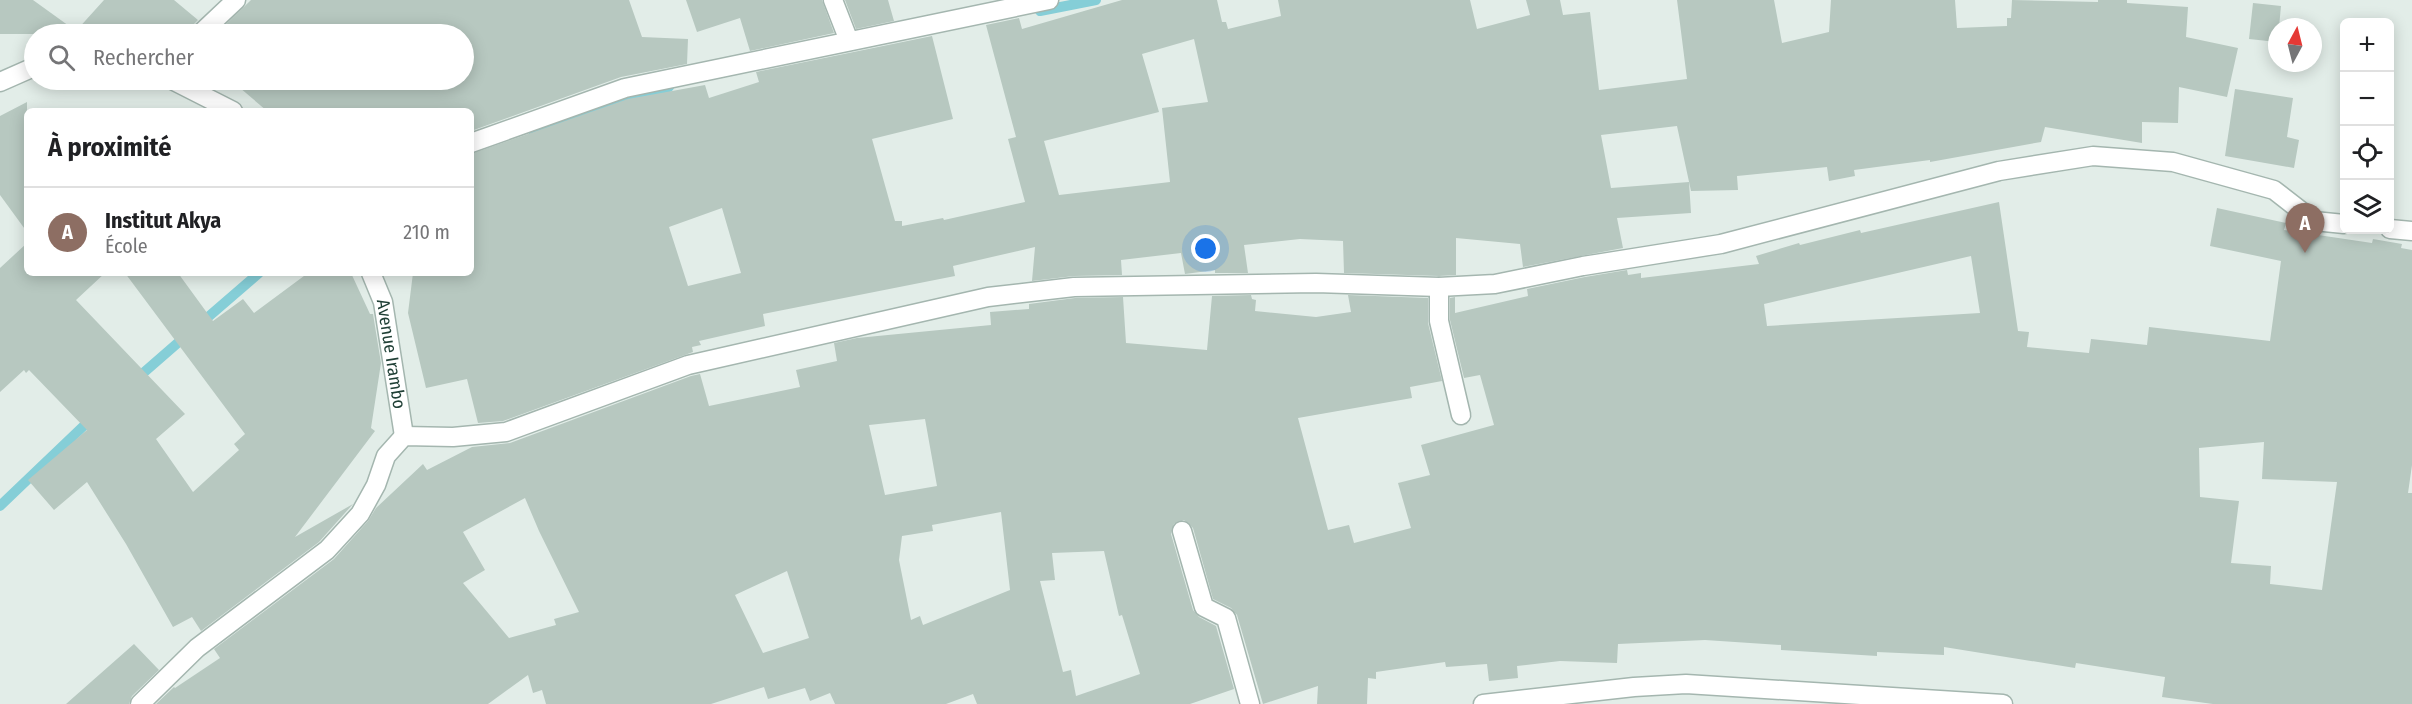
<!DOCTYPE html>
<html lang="fr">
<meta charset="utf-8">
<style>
body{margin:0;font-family:"Fira Sans Condensed",sans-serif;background:#f2f2f2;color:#202124}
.controls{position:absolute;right:18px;top:18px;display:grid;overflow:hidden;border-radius:9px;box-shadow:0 3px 15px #0003}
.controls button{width:54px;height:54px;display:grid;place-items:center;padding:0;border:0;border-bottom:2px solid #e0e0e0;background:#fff;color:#202124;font:30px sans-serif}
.compass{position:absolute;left:2268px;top:18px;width:54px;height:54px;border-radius:50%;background:#fff;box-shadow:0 3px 15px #0003;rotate:7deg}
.you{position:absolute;left:1206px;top:249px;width:21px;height:21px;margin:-15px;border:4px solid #fff;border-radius:50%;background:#1a73e8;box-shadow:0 0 0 9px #1a73e833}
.badge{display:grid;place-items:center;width:39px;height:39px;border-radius:50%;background:#844637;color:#fff;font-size:20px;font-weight:700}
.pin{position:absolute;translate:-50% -50px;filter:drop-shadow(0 2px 3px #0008)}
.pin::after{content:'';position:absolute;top:32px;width:21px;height:18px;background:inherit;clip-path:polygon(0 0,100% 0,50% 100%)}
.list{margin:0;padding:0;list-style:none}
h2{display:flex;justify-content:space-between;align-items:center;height:78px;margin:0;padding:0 24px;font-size:26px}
h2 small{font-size:20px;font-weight:400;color:#757577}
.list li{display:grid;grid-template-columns:39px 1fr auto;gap:18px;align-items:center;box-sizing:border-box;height:90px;padding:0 24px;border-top:2px solid #e0e0e0}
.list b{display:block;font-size:22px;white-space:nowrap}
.list p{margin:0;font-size:20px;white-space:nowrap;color:#757577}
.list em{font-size:20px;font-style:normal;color:#757577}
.icon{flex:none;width:33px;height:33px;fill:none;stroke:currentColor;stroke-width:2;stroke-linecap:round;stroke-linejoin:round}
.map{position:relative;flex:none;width:2412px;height:704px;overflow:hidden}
.search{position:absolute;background:#fff;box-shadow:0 3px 15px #0003;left:24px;top:24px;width:450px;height:66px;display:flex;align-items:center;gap:15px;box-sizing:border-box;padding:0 21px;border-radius:33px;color:#757577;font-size:22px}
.panel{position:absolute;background:#fff;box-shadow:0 3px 15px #0003;left:24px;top:108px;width:450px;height:168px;border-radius:9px}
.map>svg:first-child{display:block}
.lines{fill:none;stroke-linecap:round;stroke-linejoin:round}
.stream{stroke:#85ced7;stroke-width:10}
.building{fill:#b7c8c0;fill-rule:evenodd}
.minor-casing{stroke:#a4b6af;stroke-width:21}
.minor{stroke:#fff;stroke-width:18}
.labels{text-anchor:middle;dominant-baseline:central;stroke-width:4.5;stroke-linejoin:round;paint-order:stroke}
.street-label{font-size:18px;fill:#204036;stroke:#f3f9f6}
</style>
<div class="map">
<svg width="2412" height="704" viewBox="0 0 2412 704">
<rect width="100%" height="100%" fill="#e2ede8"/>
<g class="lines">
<!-- stream -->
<path class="stream" d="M 1040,11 L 1096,0
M 534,133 L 578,115 L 669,87
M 200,324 L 259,273
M 134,381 L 188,334
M 0,506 L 93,417"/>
</g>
<!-- building -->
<path class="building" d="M 0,0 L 33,0 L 76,31 L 104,0 L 174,0 L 198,20 L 192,26 L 189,34 L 0,34 Z
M 251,0 L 629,0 L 642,37 L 688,39 L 687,64 L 621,77 L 471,131 L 471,111 L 267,111 L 233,82 L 235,80 L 464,80 L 464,34 L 216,34 Z
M 686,0 L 822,0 L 834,33 L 750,51 L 740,18 L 697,32 Z
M 845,0 L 888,0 L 894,21 L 856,29 Z
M 1122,0 L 1217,0 L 1222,22 L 1226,22 L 1228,29 L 1281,16 L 1278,0 L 1470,0 L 1477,29 L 1530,15 L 1526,0 L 1560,0 L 1563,15 L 1590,12 L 1599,90 L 1687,79 L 1677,0 L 1774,0 L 1782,43 L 1829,32 L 1831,0 L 1955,0 L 1957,28 L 2007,26 L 2007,18 L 2011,18 L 2012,0 L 2098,2 L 2098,0 L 2127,0 L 2127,3 L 2188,7 L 2186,37 L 2238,48 L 2227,97 L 2179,87 L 2178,123 L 2142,122 L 2142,143 L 2045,127 L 2041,142 L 1930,162 L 1930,160 L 1854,170 L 1855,176 L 1829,181 L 1827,167 L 1737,176 L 1738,190 L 1691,191 L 1677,126 L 1601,135 L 1611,188 L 1689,182 L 1691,213 L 1617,218 L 1623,248 L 1523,267 L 1520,244 L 1456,238 L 1456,275 L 1439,276 L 1344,273 L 1343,241 L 1300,239 L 1244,245 L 1248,273 L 1215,273 L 1215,270 L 1185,274 L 1181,253 L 1121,260 L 1122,275 L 1074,276 L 1032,281 L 1035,247 L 953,266 L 955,276 L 763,314 L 765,326 L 699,341 L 701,345 L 692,347 L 693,352 L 503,421 L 478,423 L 467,379 L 426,388 L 408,313 L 413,273 L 471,273 L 471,154 L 628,99 L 705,85 L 709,98 L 759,82 L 756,72 L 932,36 L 953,119 L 872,139 L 895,221 L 902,221 L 902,226 L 943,218 L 944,220 L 1025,202 L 1008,139 L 1016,137 L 986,25 L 1019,18 L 1022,29 ZM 1194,39 L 1208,102 L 1162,108 L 1170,182 L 1059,195 L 1044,141 L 1159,112 L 1142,54 ZM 722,208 L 741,273 L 688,286 L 669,227 Z
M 2253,3 L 2281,6 L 2279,27 L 2277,27 L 2277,42 L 2249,39 Z
M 2235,89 L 2293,98 L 2287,137 L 2299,140 L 2294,168 L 2225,156 Z
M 27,102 L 27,232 L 0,195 L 0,116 Z
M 1999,202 L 2018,331 L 2029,332 L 2027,347 L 2089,353 L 2091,339 L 2147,345 L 2149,327 L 2270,341 L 2281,261 L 2210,246 L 2217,208 L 2286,223 L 2284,230 L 2372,243 L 2373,239 L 2402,244 L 2401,248 L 2412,250 L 2412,465 L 2408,493 L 2412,493 L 2412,704 L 2213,704 L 2162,697 L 2165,677 L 2076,663 L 2075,668 L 1944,647 L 1944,655 L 1877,652 L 1877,656 L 1781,650 L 1781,645 L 1705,640 L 1618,644 L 1617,663 L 1560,661 L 1517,666 L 1518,678 L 1489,681 L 1487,664 L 1446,667 L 1445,662 L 1376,672 L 1376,679 L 1368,678 L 1367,704 L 1317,704 L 1318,686 L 1263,704 L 1237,615 L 1231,608 L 1213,599 L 1193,528 L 1184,520 L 1174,524 L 1171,534 L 1193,610 L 1199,617 L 1216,626 L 1234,689 L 1190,704 L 977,704 L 973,694 L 946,704 L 835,704 L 830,693 L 810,701 L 805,688 L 768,699 L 764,687 L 711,704 L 546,704 L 542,690 L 533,693 L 528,675 L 488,704 L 156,704 L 174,687 L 175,688 L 220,658 L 214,649 L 334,559 L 368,521 L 376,508 L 423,464 L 427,470 L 472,447 L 510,443 L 691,376 L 700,374 L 709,406 L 800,387 L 796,370 L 837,361 L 834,343 L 857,338 L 991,325 L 990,312 L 1029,309 L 1029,304 L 1075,298 L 1123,297 L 1126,343 L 1207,350 L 1212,296 L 1251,295 L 1252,299 L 1256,300 L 1255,311 L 1316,317 L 1351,312 L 1348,295 L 1428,298 L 1428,323 L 1442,381 L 1410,387 L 1412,398 L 1298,418 L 1328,530 L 1349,525 L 1354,543 L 1411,528 L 1398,483 L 1430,475 L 1421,445 L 1494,425 L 1480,375 L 1464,378 L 1450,320 L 1450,298 L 1455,297 L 1455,313 L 1528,296 L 1527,289 L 1585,277 L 1627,270 L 1628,275 L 1641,273 L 1641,278 L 1759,264 L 1756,256 L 1799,243 L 1800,245 L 1860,230 L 1861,233 ZM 1971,256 L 1980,313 L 1767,326 L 1764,304 ZM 925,419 L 937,486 L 885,495 L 869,425 ZM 2264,442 L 2262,479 L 2337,482 L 2322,590 L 2270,584 L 2271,566 L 2231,563 L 2239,501 L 2200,497 L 2199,448 ZM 525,498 L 539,531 L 579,612 L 554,619 L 556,625 L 509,638 L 463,583 L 485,570 L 463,532 ZM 1001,512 L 1010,590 L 923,625 L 920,616 L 911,620 L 899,560 L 902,536 L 933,531 L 932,525 ZM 1104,551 L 1119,616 L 1122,615 L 1140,674 L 1076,696 L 1071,670 L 1063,672 L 1040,581 L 1055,580 L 1052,553 ZM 787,571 L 809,638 L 763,653 L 735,595 Z
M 27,243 L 27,273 L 105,273 L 76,300 L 185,414 L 156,439 L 193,492 L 239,450 L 234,444 L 245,434 L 125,273 L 178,273 L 213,321 L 243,299 L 254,313 L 308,273 L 351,273 L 370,314 L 373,314 L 381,363 L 371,428 L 375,431 L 295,537 L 353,504 L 319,542 L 201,631 L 192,617 L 173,627 L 126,544 L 87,482 L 54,510 L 28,480 L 87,430 L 29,370 L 26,373 L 24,370 L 0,392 L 0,268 Z
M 134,644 L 159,670 L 132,696 L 129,704 L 66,704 Z"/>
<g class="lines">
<!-- minor casing -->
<g class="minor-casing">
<g id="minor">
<path d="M 833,0 L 849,41"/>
<path d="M 200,34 L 236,0"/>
<path d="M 172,80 L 233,111"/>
<path d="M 0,82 L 34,67"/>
<path d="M 471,143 L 625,88 L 1049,0"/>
<path d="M 2390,229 L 2412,231"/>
<path id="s1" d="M 371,273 L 383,302 L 404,436"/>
<path d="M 1439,287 L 1439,321 L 1461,415"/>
<path d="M 1182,531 L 1204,607 L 1226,618 L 1250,704"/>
<path d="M 140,704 L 197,648 L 327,550 L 360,514 L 376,485 L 386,456 L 404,436 L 453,437 L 506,432 L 688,365 L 988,297 L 1074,287 L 1316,283 L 1439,287 L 1495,284 L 1583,266 L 1721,244 L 1999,171 L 2093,156 L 2173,162 L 2274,190 L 2314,221 L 2344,224"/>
<path d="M 1483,704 L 1634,687 L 1686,684 L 2003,704"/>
</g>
</g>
<!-- minor -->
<use href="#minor" class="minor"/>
</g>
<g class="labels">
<!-- street labels -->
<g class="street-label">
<text stroke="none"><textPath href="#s1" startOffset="84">Avenue Irambo</textPath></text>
</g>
</g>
</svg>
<div class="controls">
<button>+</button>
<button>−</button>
<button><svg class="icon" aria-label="locate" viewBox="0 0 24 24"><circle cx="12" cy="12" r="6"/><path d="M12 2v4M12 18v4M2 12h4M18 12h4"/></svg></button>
<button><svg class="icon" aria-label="layers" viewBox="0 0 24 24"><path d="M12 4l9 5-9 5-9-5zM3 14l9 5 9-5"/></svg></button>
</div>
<svg class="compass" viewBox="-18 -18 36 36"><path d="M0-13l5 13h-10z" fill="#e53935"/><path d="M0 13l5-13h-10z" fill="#757577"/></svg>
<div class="you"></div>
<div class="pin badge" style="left:2305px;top:253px;background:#8d6e63">A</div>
<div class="search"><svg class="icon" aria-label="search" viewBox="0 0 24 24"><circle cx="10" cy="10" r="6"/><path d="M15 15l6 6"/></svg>Rechercher</div>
<section class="panel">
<h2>À proximité<small></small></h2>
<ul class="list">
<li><span class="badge" style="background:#8d6e63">A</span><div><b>Institut Akya</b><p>École</p></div><em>210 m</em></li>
</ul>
</section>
</div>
